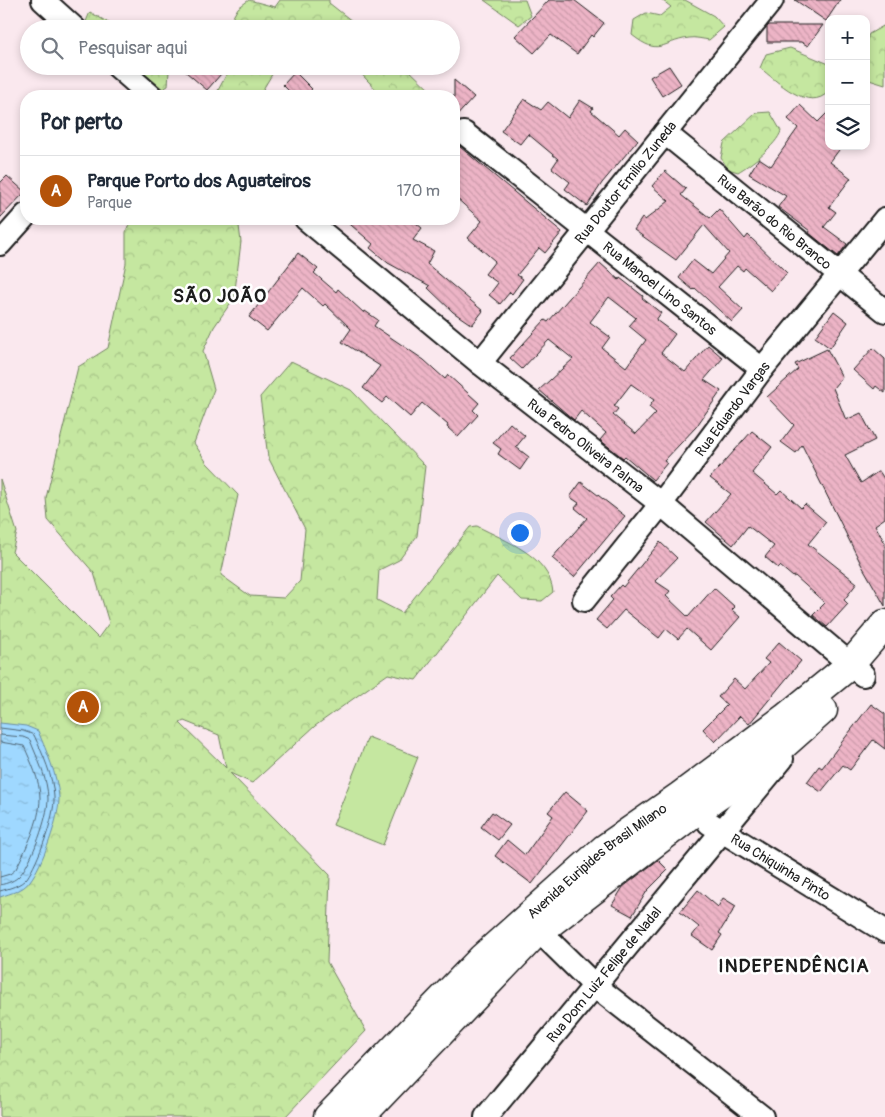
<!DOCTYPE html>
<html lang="pt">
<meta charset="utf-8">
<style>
body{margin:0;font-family:Pangolin,sans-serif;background:#f6f6f7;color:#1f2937}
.controls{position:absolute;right:15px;top:15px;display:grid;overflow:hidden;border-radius:10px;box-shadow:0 2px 8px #0003}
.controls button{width:45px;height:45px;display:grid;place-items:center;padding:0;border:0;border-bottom:1px solid #e0e1e3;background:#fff;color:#1f2937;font:25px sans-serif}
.you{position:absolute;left:519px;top:532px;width:18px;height:18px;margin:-12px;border:4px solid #fff;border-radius:50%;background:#1a73e8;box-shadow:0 0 0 8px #1a73e833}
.badge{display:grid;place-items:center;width:32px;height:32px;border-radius:50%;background:#b45309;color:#fff;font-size:16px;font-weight:700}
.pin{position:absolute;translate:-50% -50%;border:2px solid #fff;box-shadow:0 1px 5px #0006}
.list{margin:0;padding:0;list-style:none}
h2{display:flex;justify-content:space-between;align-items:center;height:65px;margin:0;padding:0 20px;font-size:21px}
h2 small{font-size:16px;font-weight:400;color:#747a83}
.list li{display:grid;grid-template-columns:32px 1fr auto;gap:15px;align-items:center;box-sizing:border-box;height:70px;padding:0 20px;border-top:1px solid #e0e1e3}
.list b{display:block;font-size:19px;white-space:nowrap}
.list p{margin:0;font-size:16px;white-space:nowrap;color:#747a83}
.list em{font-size:16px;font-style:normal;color:#747a83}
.icon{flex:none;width:28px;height:28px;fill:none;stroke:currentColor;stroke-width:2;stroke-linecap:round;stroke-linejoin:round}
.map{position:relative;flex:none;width:885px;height:1117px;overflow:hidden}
.search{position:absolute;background:#fff;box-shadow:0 2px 8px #0003;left:20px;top:20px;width:440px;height:55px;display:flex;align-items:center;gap:12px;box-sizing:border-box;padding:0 18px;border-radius:28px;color:#747a83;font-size:19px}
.panel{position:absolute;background:#fff;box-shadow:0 2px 8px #0003;left:20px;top:90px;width:440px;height:135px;border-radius:20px}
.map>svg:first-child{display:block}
.forest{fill:url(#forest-crowns);stroke:#70825e;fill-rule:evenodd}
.pitch{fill:#c5e7a0;stroke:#70825e}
.water{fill:url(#water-ripples);stroke:#6b8da4}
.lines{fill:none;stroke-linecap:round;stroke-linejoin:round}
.shore{stroke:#506777;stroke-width:1}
.building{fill:url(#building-back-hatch);stroke:#1c1c1c;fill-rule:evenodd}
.minor-casing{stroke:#1c1c1c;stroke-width:26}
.major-casing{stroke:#1c1c1c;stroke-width:31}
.minor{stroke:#fff;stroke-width:22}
.major{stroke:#fff;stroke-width:28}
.labels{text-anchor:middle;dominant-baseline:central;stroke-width:5;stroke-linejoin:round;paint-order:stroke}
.street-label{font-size:14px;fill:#1c1c1c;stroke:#fff}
.district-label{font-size:19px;font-weight:bold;letter-spacing:1px;fill:#1c1c1c;stroke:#fff}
</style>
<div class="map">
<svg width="885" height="1117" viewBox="0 0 885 1117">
<defs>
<pattern id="forest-crowns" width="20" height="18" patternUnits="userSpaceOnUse" patternTransform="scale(1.25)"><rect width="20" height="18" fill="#c5e7a0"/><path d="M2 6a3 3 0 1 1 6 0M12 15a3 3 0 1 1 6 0" fill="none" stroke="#a9c689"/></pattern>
<pattern id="water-ripples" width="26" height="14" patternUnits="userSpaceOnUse" patternTransform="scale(1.25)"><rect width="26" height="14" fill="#9fd8ff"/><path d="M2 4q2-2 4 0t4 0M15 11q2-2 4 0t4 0" fill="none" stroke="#88b9da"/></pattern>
<pattern id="building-back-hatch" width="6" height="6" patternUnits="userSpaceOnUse" patternTransform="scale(1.25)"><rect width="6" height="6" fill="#edb4c6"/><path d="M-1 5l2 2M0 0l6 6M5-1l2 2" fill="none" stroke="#cb9aaa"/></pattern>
</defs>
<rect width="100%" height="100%" fill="#fae8ee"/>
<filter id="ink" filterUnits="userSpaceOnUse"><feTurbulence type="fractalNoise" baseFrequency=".02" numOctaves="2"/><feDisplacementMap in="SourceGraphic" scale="10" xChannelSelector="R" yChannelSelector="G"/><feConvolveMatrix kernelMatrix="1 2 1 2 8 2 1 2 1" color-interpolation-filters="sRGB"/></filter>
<g filter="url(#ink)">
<!-- forest -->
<path class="forest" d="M 249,0 L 275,7 L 280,0 L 329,0 L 329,3 L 362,29 L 226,29 L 238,8 Z
M 484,0 L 525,0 L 531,16 L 519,25 Z
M 662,0 L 685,0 L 714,16 L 724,27 L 709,40 C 703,39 695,37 689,38 C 661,42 660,57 632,35 L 634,20 L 646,13 L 660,16 L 671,7 Z
M 90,12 L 119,29 L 89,29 L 85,24 Z
M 885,25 L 885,85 L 866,79 L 866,42 L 869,34 Z
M 790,48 L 829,64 L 829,91 C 809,114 776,80 760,68 L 766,54 Z
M 135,66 L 164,66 L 169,71 L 168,86 L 163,89 Z
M 231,66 L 277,66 L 259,96 L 215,96 Z
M 354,66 L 405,66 L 436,96 L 382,96 Z
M 770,112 L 781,131 C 777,145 750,165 738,172 L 728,169 L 721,158 L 724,143 L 756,113 Z
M 131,219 L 191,219 C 209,225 217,211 239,226 L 241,242 L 234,298 L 214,327 L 203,351 L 214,389 L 194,443 L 207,463 L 238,495 L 221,575 L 250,596 L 284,598 L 300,581 L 305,529 L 268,457 L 260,397 L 291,361 L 351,390 L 425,466 L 417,536 L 399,560 L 379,570 L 377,600 L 402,613 L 470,527 L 477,526 C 505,541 549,555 553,592 L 542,601 L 522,600 L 497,576 L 416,680 L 388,674 L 315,726 L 252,783 L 230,773 L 330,875 L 327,962 L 366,1031 L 285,1117 L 0,1117 L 0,479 L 17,532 L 12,552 L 98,638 L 109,623 L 94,573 L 48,520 L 46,498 L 78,367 L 108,348 L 126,263 L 126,232 ZM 184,721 L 219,735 L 226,768 L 180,723 Z"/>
<!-- pitch -->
<path class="pitch" d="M 368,737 L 418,757 L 383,845 L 333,825 Z"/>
<!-- water -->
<path class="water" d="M 0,723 L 26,726 L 38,731 C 47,753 57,774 59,797 C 60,816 42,866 30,881 C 23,891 11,893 0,897 Z"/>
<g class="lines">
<!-- shore -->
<path class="shore" d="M 0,728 L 24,731 L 34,735 C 43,755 53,776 54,797 C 55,817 38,862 27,878 C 20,886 10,888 0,891
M 0,735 L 23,737 L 30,740 C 37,758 48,779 48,799 C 48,817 32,861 20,875 C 15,881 8,883 0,885
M 0,742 L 24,746 C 31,762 40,780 40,798 C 40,822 26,848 16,869 L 10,874 L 0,877"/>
</g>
<!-- building -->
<path class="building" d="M 549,0 L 574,0 L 604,23 L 593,37 L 591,35 L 577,54 L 551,35 L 534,53 L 515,36 Z
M 795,0 L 840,0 L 826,21 Z
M 769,25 L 823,25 L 808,46 L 801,42 L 767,42 L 767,27 Z
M 179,66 L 213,66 L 221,74 L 207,90 Z
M 669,66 L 681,84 L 662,96 L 650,77 Z
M 295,72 L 312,89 L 305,96 L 294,96 L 283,85 Z
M 454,80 L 474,97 L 454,119 Z
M 524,99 L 541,110 L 548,102 L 568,118 L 580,100 L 593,108 L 591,111 L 619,135 L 625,128 L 638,140 L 602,183 L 587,206 L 565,189 L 570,182 L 552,168 L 558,159 L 528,134 L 520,144 L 501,131 Z
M 800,105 L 818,122 L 829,111 L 829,146 L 842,146 L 830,162 L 851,178 L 829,207 L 836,212 L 824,227 L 847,244 L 838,256 L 809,233 L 810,231 L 778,207 L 786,196 L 749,174 L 759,158 L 771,166 L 798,128 L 788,119 Z
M 454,142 L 562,232 L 545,253 L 539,248 L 517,275 L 523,279 L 512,294 L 510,292 L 500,304 L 489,295 L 498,283 L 485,274 L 495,261 L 468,238 L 482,221 L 454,196 Z
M 665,171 L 686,189 L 681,195 L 710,218 L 719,209 L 745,239 L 748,235 L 787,273 L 771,291 L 745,268 L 743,271 L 737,266 L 718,287 L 743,310 L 732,322 L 695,288 L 693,290 L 679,278 L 693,260 L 711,274 L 729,253 L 704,225 L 676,260 L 634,230 L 642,218 L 645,220 L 669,201 L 652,186 Z
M 7,176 L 25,192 L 0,218 L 0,183 Z
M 344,219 L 411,219 L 422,228 L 413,240 L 434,251 L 427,264 L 483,311 L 472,325 L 453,312 L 428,288 L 430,286 L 388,263 L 370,248 L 373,244 Z
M 298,253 L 318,269 L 314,273 L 336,292 L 338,289 L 364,313 L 365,311 L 378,320 L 374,326 L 424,360 L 445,379 L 448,375 L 479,403 L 473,410 L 478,415 L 458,437 L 447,427 L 448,425 L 422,403 L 410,417 L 387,397 L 382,403 L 363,388 L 380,366 L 342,342 L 351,329 L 325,304 L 323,306 L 303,288 L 267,331 L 249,317 Z
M 600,263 L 619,280 L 620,278 L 643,296 L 642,298 L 661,313 L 656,320 L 675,334 L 661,353 L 685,372 L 708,345 L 723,358 L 704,380 L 721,391 L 696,427 L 664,461 L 667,463 L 653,480 L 625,456 L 623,458 L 600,440 L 606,433 L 581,411 L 574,420 L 539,390 L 573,359 L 549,340 L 522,369 L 510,358 L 545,320 L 548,322 ZM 609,297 L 636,318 L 629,326 L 646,340 L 626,367 L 602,348 L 610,337 L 590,322 ZM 631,384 L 654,400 L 649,407 L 656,413 L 636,434 L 613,415 L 618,409 L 614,406 Z
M 834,311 L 848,322 L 830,348 L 815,337 Z
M 873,348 L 885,359 L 885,393 L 876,386 L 874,389 L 853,370 Z
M 827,349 L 842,377 L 833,388 L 846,420 L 861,413 L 875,440 L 845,455 L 861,483 L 879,471 L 885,480 L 885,518 L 875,525 L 885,543 L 885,606 L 861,564 L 802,445 L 796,453 L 781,442 L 794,425 L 767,397 L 798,369 L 795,364 Z
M 510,423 L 525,436 L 516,447 L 529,457 L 520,470 L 498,454 L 501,449 L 493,443 Z
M 752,431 L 772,447 L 752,473 L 777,494 L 781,490 L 801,508 L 805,504 L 826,522 L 808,544 L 857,583 L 844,600 L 848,604 L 827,627 L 813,615 L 825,603 L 795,576 L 793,577 L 780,566 L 778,568 L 765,557 L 774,546 L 748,526 L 733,545 L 706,522 L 731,494 L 710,478 Z
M 581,482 L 625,516 L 574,577 L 552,558 L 587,518 L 575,508 L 579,503 L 570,497 Z
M 660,542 L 677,558 L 655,581 L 670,591 L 666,596 L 688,617 L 714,588 L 735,607 L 732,610 L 740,617 L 711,650 L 687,629 L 678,639 L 666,629 L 659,638 L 624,610 L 607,629 L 596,620 L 613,600 L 610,597 L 621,585 L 623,587 Z
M 779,642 L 801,661 L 749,724 L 740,716 L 715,742 L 703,729 L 727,705 L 718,697 L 734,679 L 745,689 L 769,663 L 764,659 Z
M 871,704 L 885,714 L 885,749 L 873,740 L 850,770 L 843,765 L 821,792 L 807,782 L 819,766 L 822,768 Z
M 565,792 L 588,811 L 532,884 L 495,856 L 507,840 L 525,855 L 553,816 L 548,812 Z
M 492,812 L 510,825 L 498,840 L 481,827 Z
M 658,860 L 668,870 L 647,891 L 632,916 L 612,905 L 623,887 Z
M 698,890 L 718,907 L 723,898 L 736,906 L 719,933 L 722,935 L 712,950 L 692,936 L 699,927 L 680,912 Z"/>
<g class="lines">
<!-- minor casing -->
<g class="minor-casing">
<g id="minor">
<path d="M 43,0 L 75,29"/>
<path d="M 117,66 L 151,96"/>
<path id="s1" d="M 464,133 L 762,369"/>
<path id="s2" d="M 665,133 L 885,311"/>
<path id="s3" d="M 306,219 L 480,363 L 661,504 L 863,675"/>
<path d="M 0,244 L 26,215"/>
<path id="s4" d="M 480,363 L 772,0"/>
<path id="s5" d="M 584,600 L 661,504 L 762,369 L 885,219"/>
<path id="s6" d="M 709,823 L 885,931"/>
<path d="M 527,919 L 594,985 L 762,1117"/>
<path id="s7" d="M 486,1117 L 782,759"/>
</g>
</g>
<!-- major casing -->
<g class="major-casing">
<g id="major">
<path id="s8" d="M 328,1117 L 482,958 L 604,849 L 680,796 L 785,718 L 850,665 L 885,624"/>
<path d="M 360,1117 L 532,937 L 695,812 L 753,772 L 823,710"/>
</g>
</g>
<!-- minor -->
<use href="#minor" class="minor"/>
<!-- major -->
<use href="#major" class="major"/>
</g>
</g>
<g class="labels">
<!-- street labels -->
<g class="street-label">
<text stroke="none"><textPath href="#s4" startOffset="232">Rua Doutor Emilio Zuneda</textPath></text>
<text stroke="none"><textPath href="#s2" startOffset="141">Rua Barão do Rio Branco</textPath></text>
<text stroke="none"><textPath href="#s1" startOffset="250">Rua Manoel Lino Santos</textPath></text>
<text stroke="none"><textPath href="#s5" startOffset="242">Rua Eduardo Vargas</textPath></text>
<text stroke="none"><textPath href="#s3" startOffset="360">Rua Pedro Oliveira Palma</textPath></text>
<text stroke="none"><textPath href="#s8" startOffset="372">Avenida Euripides Brasil Milano</textPath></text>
<text stroke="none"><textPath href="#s6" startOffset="84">Rua Chiquinha Pinto</textPath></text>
<text stroke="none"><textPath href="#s7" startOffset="185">Rua Dom Luiz Felipe de Nadal</textPath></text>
</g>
<!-- district labels -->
<g class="district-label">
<text x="220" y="296">SÃO JOÃO</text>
<text x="794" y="966">INDEPENDÊNCIA</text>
</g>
</g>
</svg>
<div class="controls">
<button>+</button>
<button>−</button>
<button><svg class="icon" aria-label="layers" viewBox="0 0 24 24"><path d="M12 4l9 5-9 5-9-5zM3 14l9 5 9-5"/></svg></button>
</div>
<div class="you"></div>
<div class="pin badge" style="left:83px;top:707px">A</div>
<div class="search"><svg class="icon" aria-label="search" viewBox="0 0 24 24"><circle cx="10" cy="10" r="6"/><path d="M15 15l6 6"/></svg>Pesquisar aqui</div>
<section class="panel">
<h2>Por perto<small></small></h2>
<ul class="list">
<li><span class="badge">A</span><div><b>Parque Porto dos Aguateiros</b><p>Parque</p></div><em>170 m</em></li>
</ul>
</section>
</div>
